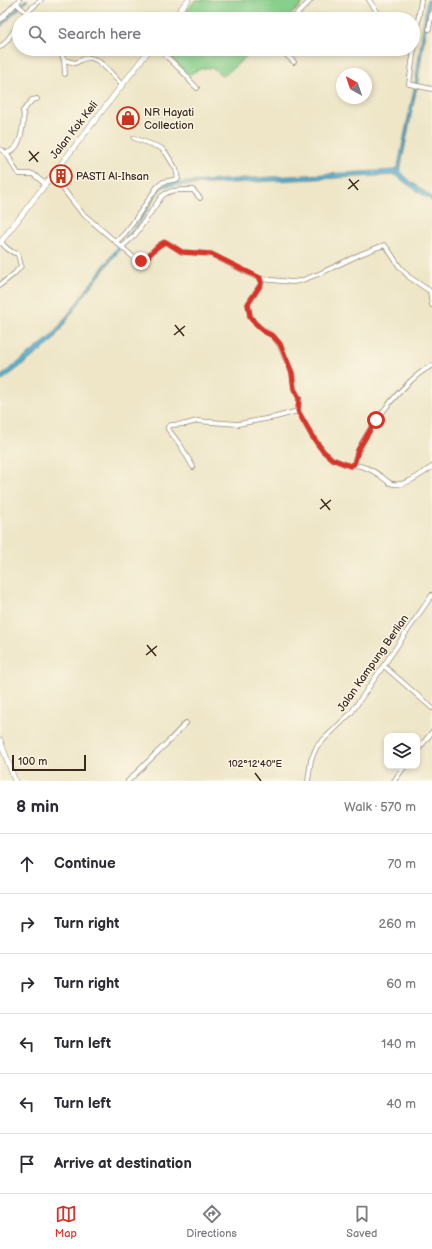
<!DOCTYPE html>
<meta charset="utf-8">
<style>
body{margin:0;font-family:"Balsamiq Sans",sans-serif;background:#f2f2f3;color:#2b2b33}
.controls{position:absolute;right:12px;bottom:12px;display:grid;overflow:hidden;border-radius:8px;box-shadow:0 2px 6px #0003}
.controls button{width:36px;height:36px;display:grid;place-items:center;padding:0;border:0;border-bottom:1px solid #e1e1e2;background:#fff;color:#2b2b33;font:20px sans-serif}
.compass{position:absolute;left:336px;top:68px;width:36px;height:36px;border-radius:50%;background:#fff;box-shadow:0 2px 6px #0003;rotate:320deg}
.scale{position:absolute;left:12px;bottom:10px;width:74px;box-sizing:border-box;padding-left:4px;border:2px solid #3b2a1e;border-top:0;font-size:11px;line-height:14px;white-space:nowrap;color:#3b2a1e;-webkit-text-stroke:3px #fcf5e5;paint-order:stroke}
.stop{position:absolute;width:12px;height:12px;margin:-9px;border:3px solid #d93025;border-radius:50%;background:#fff}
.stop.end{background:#d93025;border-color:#fff;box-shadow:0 1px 4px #0008}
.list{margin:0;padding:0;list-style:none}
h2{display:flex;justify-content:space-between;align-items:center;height:52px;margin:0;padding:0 16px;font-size:17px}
h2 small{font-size:13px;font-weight:400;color:#7c7c81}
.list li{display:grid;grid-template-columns:26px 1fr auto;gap:12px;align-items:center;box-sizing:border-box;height:60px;padding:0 16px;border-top:1px solid #e1e1e2}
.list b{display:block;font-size:15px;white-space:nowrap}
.list em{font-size:13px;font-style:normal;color:#7c7c81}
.icon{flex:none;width:22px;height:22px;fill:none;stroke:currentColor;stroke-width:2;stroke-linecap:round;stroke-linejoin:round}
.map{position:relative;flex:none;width:432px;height:781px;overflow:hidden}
.search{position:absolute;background:#fff;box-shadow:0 2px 6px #0003;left:12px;right:12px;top:12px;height:44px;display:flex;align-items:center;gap:10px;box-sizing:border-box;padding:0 14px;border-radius:22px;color:#7c7c81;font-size:15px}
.sheet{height:412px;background:#fff}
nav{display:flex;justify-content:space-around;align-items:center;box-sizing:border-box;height:56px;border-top:1px solid #e1e1e2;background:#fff;font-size:11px;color:#7c7c81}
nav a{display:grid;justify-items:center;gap:2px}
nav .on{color:#d93025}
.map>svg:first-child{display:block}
.green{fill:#87cf8b;stroke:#617c54}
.water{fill:#54b0d2;stroke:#486d78}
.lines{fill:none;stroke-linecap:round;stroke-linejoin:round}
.minor-casing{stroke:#948872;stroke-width:5.5}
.tertiary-casing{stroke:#948872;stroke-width:6}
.minor{stroke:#fff;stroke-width:4}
.tertiary{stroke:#fff;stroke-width:5}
.route{stroke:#d93025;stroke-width:5}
.ticks{fill:none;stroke:#3b2a1e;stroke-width:1.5}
.labels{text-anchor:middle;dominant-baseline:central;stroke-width:3;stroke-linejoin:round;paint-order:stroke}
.poi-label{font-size:11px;fill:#3b2a1e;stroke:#fcf5e5;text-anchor:start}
.street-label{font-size:11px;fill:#3b2a1e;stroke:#fcf5e5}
.ticks-label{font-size:10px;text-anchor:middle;fill:#3b2a1e;stroke:#fcf5e5;stroke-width:3;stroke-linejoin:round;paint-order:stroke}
</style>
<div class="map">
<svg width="432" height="781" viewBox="0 0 432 781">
<rect width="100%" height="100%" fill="#fcf5e5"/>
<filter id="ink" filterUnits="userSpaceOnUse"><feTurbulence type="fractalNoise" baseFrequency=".025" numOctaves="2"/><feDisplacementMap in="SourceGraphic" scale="8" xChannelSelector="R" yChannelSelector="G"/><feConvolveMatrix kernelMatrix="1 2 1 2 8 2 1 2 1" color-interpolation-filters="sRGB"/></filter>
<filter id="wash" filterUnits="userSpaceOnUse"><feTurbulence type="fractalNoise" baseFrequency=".012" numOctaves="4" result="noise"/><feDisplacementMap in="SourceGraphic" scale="16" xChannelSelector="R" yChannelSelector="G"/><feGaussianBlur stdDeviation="0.9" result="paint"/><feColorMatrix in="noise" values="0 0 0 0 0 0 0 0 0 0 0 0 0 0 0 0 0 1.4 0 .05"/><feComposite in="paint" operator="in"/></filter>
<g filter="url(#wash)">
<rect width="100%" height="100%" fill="#eee6c7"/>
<!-- green -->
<path class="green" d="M 195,0 L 306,0 L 287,19 L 181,19 Z
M 162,49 L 255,49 L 224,76 C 219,75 218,71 214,69 C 205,65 196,71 189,75 Z"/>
<!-- water -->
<path class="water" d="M 25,0 L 28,0 L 0,28 L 0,25 Z
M 427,0 L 430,0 L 417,86 L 400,171 L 410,181 L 432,197 L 432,201 L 407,184 L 396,175 L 169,186 L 163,187 L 160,190 L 135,230 L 86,293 L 51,343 L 0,382 L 0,377 L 48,339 L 55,332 L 123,240 L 134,228 L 159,188 L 164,185 L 169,183 L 395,170 L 398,166 L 415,85 Z"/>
</g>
<g filter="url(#ink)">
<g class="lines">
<!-- minor casing -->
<g class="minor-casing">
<path id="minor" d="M 369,0 L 381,17
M 421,0 L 409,84 L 432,89
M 16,3 L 33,19
M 22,19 L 26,13 L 41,0
M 292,19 L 311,0
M 0,20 L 19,0
M 429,29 L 432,12
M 0,47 L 6,42 L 19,23
M 59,49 L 64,60 L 65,74
M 159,49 L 187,76 L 190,81 L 197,88
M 280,49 L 294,62
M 64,60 L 75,63 C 80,61 85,57 90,58 C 100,58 115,78 122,85
M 0,149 C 11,153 11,167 19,174 L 33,174 L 45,184
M 7,153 C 10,152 13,150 15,148 C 21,142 25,119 23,111 L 32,100 L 37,99
M 52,175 L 82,213 L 138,261 C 151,259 154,244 166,242 L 182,252 L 211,254 L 260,279 L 261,281 L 261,284 L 248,304 L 250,316 L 254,322 L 259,327 L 273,336 L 279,344 L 292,373 L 294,389 L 299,398 L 298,411 L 312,436 L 323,451 L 332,459 L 350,466 L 354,465 C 356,439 408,375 432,366
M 116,242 L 125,233 L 132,224 L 157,187 L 163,182 L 178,179 L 176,169 L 166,153 L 161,148 L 134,138
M 122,247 L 135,235 L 162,196 C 170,189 182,190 193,190 L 200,198
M 261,279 L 292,282 L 300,281 L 321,273 L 361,254 L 384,245 L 388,249 L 399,266 L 409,277 L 430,291 L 432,305
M 0,285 L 14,274 L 21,266 L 18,254 C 10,252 6,248 1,242
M 354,465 C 364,466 371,469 379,475 C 383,477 386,481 390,483 C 403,489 421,474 432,467
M 193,467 L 181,446 L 168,429 L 168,427 L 171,425 L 186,424 L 197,421 L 238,424 L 276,417 L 298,411
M 384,666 L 432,708
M 417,751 L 432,732
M 128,781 L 170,740 L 186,723
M 308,781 L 311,760 L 317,746 L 351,713 L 432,595
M 394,781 L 405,766"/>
</g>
<!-- tertiary casing -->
<g class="tertiary-casing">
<path id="tertiary" d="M 173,19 L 188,0
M 0,243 L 150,49
M 0,740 L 15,781"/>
</g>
<!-- minor -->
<use href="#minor" class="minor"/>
<!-- tertiary -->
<use href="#tertiary" class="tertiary"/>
</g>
</g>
<g class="lines" filter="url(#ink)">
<!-- route -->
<path class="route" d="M 141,261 C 151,256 156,244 166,242 L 182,252 L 211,254 L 260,278 L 261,281 L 261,284 L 248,304 L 250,316 L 254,322 L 265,332 L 273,336 L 280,344 L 292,373 L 294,389 L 299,398 L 298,411 L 312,436 L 323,451 L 332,459 L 350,466 L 354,464 L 358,450 L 376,420"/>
</g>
<!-- ticks -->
<path class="ticks" d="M 29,151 L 38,162M 29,161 L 39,152M 349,179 L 358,190M 348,189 L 359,180M 175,325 L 184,336M 174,335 L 185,326M 321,499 L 330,510M 320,509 L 331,500M 147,645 L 156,656M 146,655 L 157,646M 255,773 L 261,781"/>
<!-- icons -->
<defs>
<g id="shop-ring" transform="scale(1.15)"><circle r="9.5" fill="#fcf5e5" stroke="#c8321e" stroke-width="1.5"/><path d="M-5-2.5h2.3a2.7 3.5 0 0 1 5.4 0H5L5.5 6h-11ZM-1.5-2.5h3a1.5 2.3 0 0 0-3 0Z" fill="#c8321e"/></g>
<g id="building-ring" transform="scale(1.15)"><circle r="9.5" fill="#fcf5e5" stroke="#c8321e" stroke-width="1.5"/><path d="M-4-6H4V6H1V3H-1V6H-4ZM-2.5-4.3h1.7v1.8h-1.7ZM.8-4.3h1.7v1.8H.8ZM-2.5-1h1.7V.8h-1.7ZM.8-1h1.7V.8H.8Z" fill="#c8321e"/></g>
</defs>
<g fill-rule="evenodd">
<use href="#shop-ring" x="128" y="118"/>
<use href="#building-ring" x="61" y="176"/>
</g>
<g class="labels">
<!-- poi labels -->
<g class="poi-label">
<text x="144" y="112">NR Hayati<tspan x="144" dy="13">Collection</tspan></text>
<text x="76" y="176">PASTI Al-Ihsan</text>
</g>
<!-- street labels -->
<g class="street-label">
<text transform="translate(74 130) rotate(-52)">Jalan Kok Keli</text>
<text transform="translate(373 663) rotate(-55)">Jalan Kampung Berlian</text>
</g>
</g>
<g class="ticks-label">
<text x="255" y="767">102°12'40"E</text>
</g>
</svg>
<div class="controls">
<button><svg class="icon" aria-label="layers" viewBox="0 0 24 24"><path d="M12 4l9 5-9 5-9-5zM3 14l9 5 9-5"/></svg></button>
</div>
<svg class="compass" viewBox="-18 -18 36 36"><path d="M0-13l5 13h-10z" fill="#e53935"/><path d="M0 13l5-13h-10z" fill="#7c7c81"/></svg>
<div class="scale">100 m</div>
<div class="stop" style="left:376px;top:420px"></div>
<div class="stop end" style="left:141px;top:261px"></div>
<div class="search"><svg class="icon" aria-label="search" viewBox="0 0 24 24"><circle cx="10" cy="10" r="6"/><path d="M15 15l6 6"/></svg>Search here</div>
</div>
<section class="sheet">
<h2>8 min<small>Walk · 570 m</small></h2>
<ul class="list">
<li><svg class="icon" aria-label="ahead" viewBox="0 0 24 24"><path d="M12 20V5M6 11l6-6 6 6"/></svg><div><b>Continue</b></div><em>70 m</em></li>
<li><svg class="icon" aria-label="right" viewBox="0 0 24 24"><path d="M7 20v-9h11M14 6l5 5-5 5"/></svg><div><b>Turn right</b></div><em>260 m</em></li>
<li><svg class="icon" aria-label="right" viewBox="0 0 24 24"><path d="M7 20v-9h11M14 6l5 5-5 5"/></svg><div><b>Turn right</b></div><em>60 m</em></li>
<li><svg class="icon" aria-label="left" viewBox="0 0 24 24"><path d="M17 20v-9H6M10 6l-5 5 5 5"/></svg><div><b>Turn left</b></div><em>140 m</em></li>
<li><svg class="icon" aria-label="left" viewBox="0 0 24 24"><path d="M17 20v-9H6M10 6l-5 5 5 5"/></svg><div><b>Turn left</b></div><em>40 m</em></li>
<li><svg class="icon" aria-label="arrive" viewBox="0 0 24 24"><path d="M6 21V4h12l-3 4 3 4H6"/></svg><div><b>Arrive at destination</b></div></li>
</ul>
</section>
<nav>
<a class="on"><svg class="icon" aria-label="map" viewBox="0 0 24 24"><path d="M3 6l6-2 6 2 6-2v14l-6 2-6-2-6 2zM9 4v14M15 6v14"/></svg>Map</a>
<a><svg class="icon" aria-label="directions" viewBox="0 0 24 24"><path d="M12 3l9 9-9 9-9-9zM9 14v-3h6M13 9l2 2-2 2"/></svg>Directions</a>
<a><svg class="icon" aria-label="saved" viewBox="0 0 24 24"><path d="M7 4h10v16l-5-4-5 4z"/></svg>Saved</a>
</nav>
